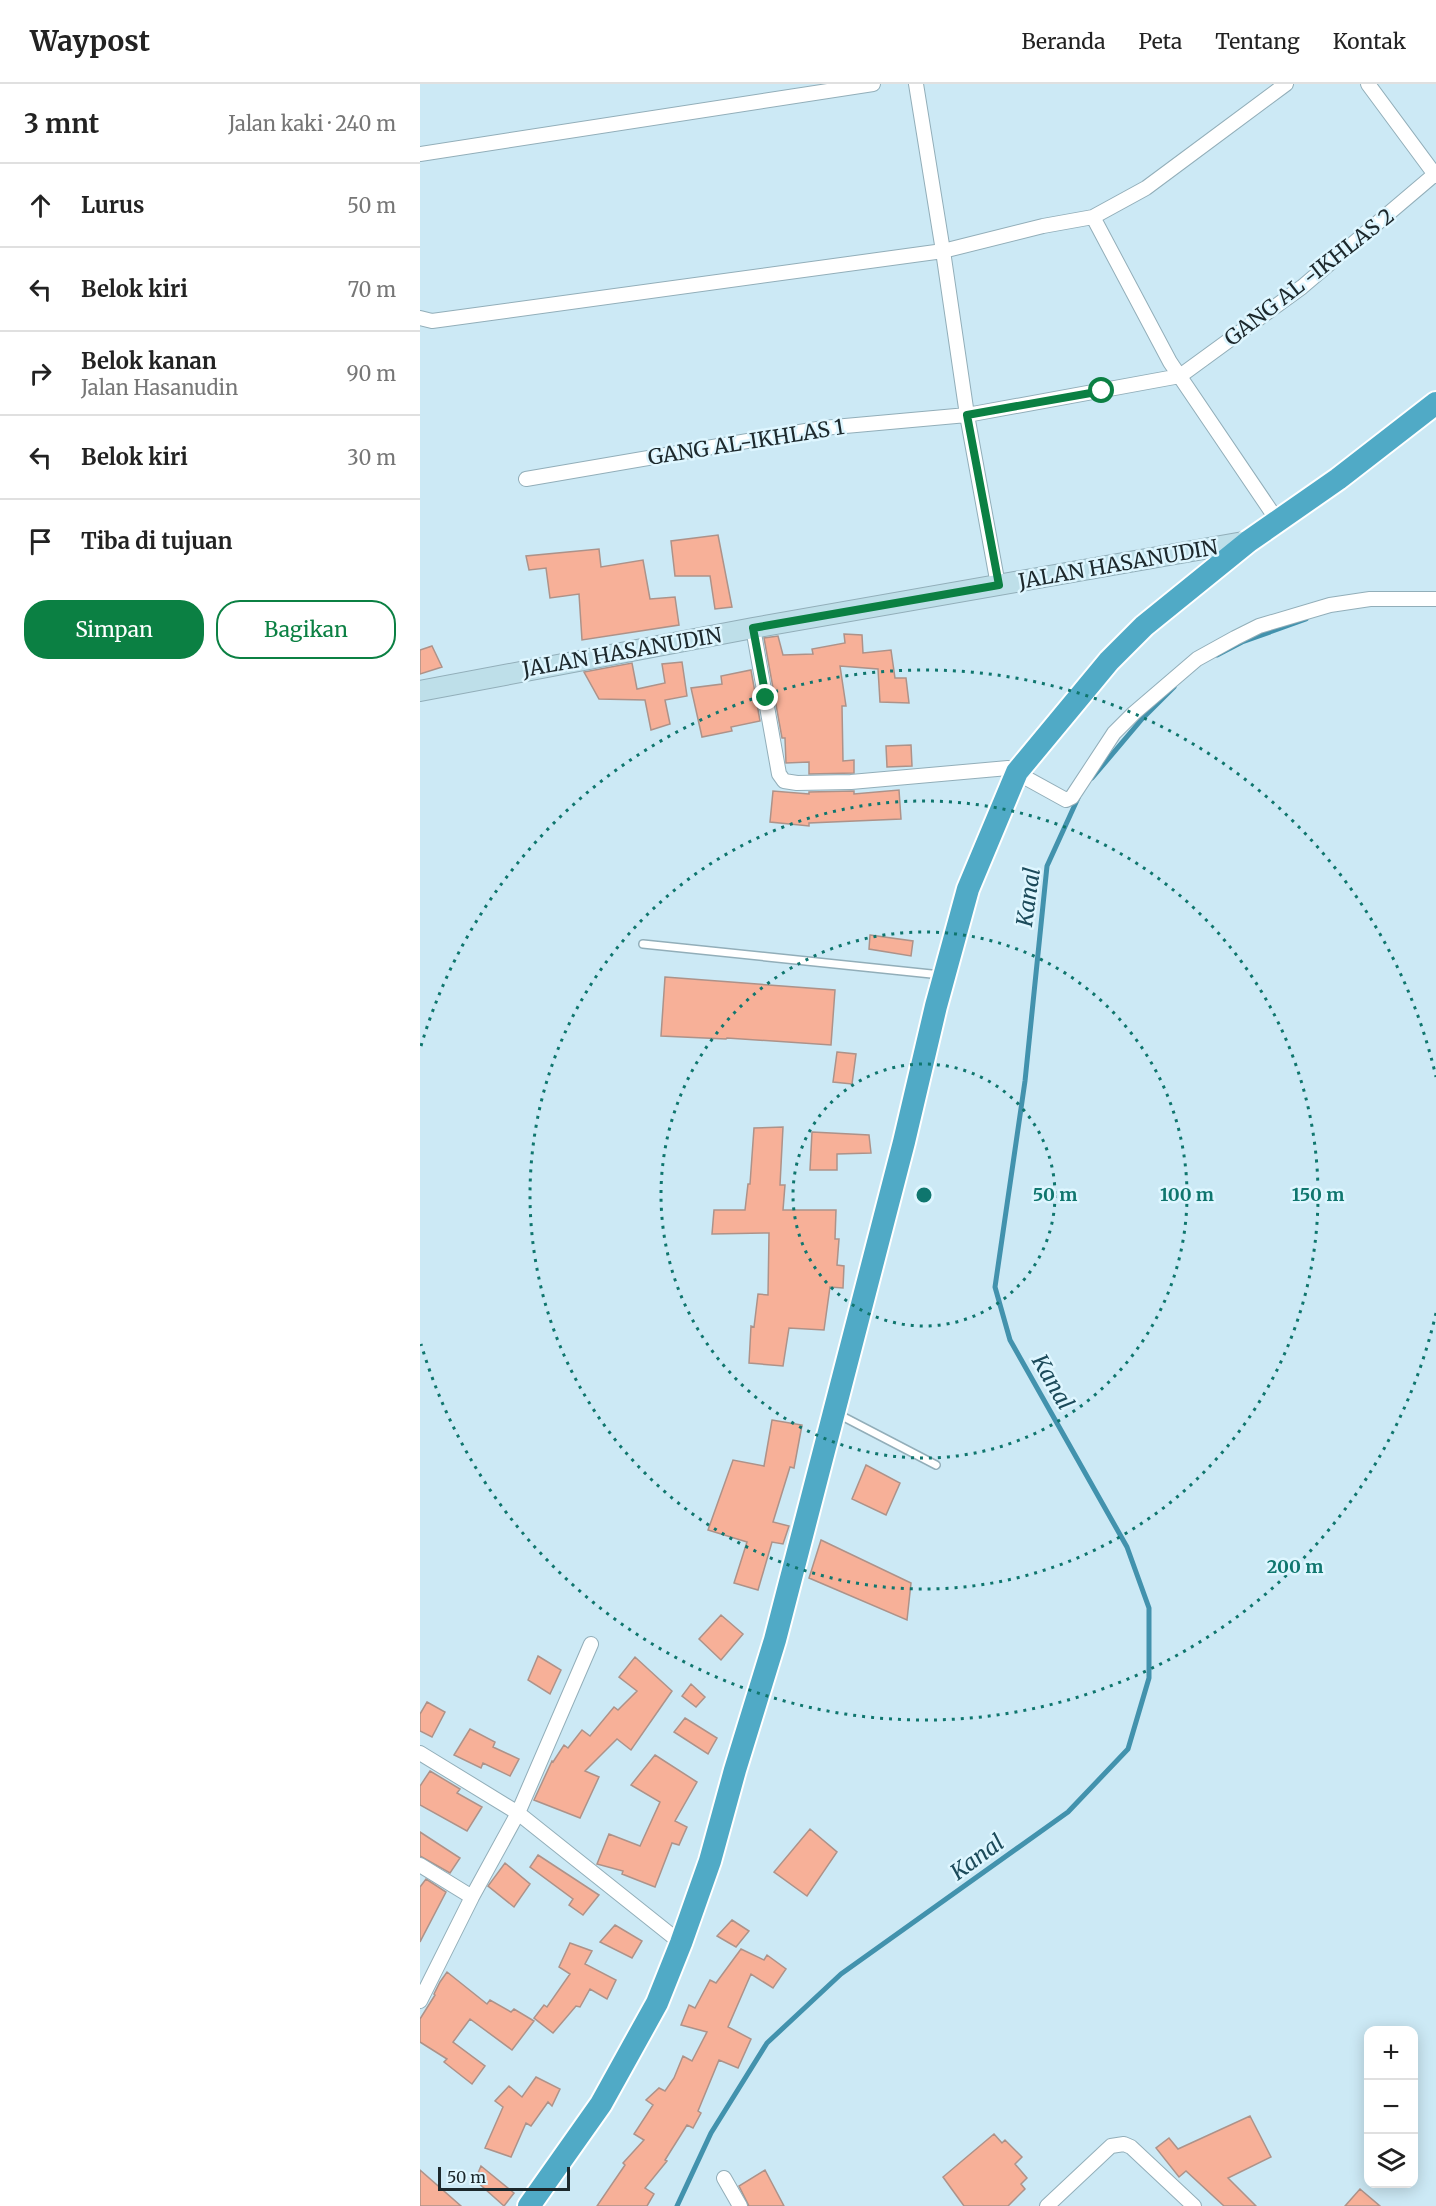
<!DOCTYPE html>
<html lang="id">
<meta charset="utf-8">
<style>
body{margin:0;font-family:Merriweather,serif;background:#f2f2f2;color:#222}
.controls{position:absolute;right:18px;bottom:18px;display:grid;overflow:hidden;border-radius:12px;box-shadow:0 3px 15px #0003}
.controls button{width:54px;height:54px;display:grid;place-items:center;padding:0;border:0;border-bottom:2px solid #e0e0e0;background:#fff;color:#222;font:30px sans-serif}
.scale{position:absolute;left:18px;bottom:15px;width:132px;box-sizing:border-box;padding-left:6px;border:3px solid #1c282c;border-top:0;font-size:16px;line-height:21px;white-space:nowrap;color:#1c282c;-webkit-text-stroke:4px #def6ff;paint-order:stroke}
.stop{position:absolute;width:18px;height:18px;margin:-14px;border:4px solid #0b8043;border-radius:50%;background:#fff}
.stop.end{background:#0b8043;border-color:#fff;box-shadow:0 2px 6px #0008}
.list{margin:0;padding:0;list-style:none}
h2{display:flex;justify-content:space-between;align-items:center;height:78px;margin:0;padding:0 24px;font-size:26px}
h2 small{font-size:20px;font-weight:400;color:#767676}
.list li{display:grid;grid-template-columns:39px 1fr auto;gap:18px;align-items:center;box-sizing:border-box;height:84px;padding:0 24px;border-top:2px solid #e0e0e0}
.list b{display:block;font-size:22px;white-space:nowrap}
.list p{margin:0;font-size:20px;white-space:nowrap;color:#767676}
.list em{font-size:20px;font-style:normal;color:#767676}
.actions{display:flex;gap:12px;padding:18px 24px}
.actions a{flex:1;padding:14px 0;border:2px solid #0b8043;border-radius:24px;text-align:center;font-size:21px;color:#0b8043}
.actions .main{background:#0b8043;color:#fff}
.icon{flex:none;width:33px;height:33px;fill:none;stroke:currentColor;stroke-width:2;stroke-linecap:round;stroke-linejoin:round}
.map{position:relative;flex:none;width:1016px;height:2122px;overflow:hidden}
header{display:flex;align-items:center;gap:36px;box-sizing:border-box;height:84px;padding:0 30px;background:#fff;border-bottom:2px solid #e0e0e0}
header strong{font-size:28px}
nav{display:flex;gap:33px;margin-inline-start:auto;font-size:21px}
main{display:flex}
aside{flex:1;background:#fff}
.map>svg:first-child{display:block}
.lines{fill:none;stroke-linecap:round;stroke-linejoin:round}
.stream{stroke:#4292ad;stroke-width:5}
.building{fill:#f7b098;stroke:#ad9289;stroke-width:1.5}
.service-casing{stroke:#92aeb9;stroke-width:10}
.minor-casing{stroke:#92aeb9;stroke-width:16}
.secondary-casing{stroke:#92aeb9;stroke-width:22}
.trunk-casing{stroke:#fff;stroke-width:26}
.service{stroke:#fff;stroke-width:7}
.minor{stroke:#fff;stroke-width:14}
.secondary{stroke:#bedfe9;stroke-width:20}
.trunk{stroke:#50aac6;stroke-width:22}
.route{stroke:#0b8043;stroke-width:8}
.ring{fill:none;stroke:#0f766e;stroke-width:3;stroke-dasharray:3 6}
.labels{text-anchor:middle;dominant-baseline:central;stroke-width:5;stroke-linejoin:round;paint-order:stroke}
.street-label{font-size:21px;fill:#1c282c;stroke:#def6ff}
.water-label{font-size:22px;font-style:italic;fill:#1b4a5a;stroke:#def6ff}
.centre{fill:#0f766e;stroke:#def6ff;stroke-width:3}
.ring-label{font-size:18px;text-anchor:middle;font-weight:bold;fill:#0f766e;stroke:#def6ff;stroke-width:5;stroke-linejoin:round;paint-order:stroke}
</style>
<header>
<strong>Waypost</strong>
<nav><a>Beranda</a><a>Peta</a><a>Tentang</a><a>Kontak</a></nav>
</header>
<main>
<aside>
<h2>3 mnt<small>Jalan kaki · 240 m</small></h2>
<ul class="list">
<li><svg class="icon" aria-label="ahead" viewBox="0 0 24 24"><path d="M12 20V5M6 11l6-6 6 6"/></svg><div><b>Lurus</b></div><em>50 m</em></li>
<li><svg class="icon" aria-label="left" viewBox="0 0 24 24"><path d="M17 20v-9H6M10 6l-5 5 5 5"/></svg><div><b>Belok kiri</b></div><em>70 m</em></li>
<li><svg class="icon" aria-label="right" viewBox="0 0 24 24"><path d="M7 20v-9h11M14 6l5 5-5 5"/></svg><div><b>Belok kanan</b><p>Jalan Hasanudin</p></div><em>90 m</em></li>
<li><svg class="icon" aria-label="left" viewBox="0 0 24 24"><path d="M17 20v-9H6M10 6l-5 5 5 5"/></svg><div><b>Belok kiri</b></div><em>30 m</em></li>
<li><svg class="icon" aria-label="arrive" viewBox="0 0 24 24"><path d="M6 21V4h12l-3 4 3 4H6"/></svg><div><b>Tiba di tujuan</b></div></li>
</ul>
<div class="actions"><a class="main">Simpan</a><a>Bagikan</a></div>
</aside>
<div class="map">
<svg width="1016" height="2122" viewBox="0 0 1016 2122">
<rect width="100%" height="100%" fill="#cce9f5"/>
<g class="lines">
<!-- stream -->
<path class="stream" d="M 797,571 L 822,558 L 886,535
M 672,694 L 722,635 L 754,603
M 257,2122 L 291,2049 L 347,1959 L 421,1890 L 648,1728 L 708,1665 L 729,1594 L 729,1524 L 707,1463 L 590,1256 L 575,1203 L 605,997 L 627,782 L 658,714"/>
</g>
<!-- building -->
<path class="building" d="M 298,451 L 312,523 L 295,525 L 290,492 L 255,492 L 251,457 Z
M 179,465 L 181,483 L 223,476 L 230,515 L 255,513 L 259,541 L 162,556 L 159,510 L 130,514 L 126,484 L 109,486 L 106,472 Z
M 424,550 L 442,551 L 443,569 L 471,566 L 475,594 L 486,594 L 489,619 L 460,618 L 458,585 L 420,582 L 426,622 L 422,622 L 423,677 L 434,676 L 434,689 L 389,690 L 389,678 L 366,679 L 365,654 L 362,654 L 344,554 L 358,552 L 363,571 L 393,570 L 392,565 L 425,559 Z
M 12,562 L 22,583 L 0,590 L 0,566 Z
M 262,578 L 267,612 L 245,616 L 250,640 L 231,646 L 225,616 L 179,615 L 164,588 L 212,579 L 217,605 L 245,599 L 242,580 Z
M 331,586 L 340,637 L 311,643 L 312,647 L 282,653 L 271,604 L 302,600 L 301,592 Z
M 491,661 L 492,682 L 467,683 L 466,662 Z
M 479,706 L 481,735 L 389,739 L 389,742 L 350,738 L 353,707 L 389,710 L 389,708 L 434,707 L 434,710 Z
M 450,851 L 493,857 L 491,872 L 449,865 Z
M 245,893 L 415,906 L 411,961 L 307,954 L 306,955 L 241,952 Z
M 417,968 L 436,970 L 432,1000 L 413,998 Z
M 363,1043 L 360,1101 L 365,1101 L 363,1126 L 416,1126 L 415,1155 L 419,1155 L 417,1181 L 424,1182 L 423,1204 L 410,1203 L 404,1246 L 369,1244 L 363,1282 L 329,1279 L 331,1242 L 334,1243 L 338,1210 L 348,1211 L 349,1149 L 292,1150 L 294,1126 L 325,1126 L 328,1100 L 330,1100 L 334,1044 Z
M 392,1048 L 449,1051 L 451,1069 L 417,1070 L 417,1086 L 390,1086 Z
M 352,1336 L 382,1341 L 374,1384 L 370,1383 L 353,1438 L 369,1442 L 363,1460 L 352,1458 L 338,1506 L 314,1499 L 327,1458 L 288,1446 L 313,1376 L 344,1382 Z
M 446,1381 L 480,1399 L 466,1431 L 432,1415 Z
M 401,1456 L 491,1499 L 487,1536 L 389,1494 Z
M 301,1531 L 323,1550 L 301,1576 L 279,1555 Z
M 118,1572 L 141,1586 L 130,1610 L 108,1596 Z
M 215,1573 L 252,1607 L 211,1666 L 197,1655 L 165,1687 L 179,1693 L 160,1734 L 114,1716 L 132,1677 L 133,1678 L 144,1661 L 148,1664 L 162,1646 L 170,1652 L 194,1623 L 198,1626 L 217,1607 L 199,1593 Z
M 271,1600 L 285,1613 L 276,1623 L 262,1612 Z
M 7,1618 L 25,1628 L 12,1653 L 0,1647 L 0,1630 Z
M 265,1634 L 297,1654 L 288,1670 L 254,1648 Z
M 50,1645 L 75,1658 L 73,1663 L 99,1675 L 90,1692 L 63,1679 L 61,1684 L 34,1671 Z
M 235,1671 L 277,1698 L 255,1737 L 267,1743 L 259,1761 L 252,1759 L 235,1803 L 202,1790 L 203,1787 L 177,1780 L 189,1750 L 220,1762 L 240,1718 L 211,1701 Z
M 10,1687 L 40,1705 L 37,1709 L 62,1723 L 47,1747 L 0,1721 L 0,1702 Z
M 390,1745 L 417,1768 L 387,1812 L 354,1788 Z
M 0,1748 L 40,1774 L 30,1789 L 0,1772 Z
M 118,1771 L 179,1811 L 163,1831 L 149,1821 L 153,1815 L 110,1783 Z
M 85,1779 L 110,1800 L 94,1823 L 68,1802 Z
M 6,1795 L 26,1808 L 0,1858 L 0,1803 Z
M 312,1836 L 329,1847 L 316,1863 L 297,1852 Z
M 195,1841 L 222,1857 L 212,1874 L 180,1858 Z
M 150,1859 L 172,1867 L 165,1880 L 196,1896 L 187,1915 L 170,1905 L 160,1923 L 156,1922 L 133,1949 L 114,1934 L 124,1921 L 127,1923 L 150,1890 L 139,1883 Z
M 321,1865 L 344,1876 L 347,1871 L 366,1885 L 353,1904 L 331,1890 L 308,1943 L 331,1955 L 318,1984 L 299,1976 L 278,2027 L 281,2029 L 273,2044 L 267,2041 L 245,2076 L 247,2077 L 225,2104 L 234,2110 L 227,2122 L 177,2122 L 205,2081 L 203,2079 L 224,2056 L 214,2050 L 233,2021 L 226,2016 L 239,2004 L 245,2007 L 254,1994 L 263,1972 L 272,1977 L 287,1948 L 261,1941 L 269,1921 L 275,1924 L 290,1896 L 296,1899 Z
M 27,1888 L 67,1920 L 70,1916 L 91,1928 L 94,1925 L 114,1937 L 92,1966 L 50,1935 L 33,1958 L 65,1982 L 52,2000 L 24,1978 L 27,1975 L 0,1958 L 0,1935 L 15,1911 L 14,1910 L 20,1898 Z
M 116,1993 L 140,2005 L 132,2022 L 128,2018 L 111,2042 L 106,2039 L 91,2073 L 65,2064 L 83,2023 L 75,2017 L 89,2002 L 102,2013 Z
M 830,2032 L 851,2073 L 808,2094 L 836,2122 L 804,2122 L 766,2087 L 759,2093 L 736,2064 L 749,2054 L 758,2065 Z
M 574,2050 L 582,2059 L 585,2056 L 602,2073 L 595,2080 L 607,2094 L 601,2100 L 605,2105 L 588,2122 L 544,2122 L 523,2093 Z
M 61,2082 L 94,2109 L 84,2122 L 55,2096 Z
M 0,2086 L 41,2122 L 0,2122 Z
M 345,2086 L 364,2122 L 329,2122 L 319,2102 Z
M 940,2105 L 960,2122 L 925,2122 Z"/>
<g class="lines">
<!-- service casing -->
<g class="service-casing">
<path id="service" d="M 223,860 L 521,891
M 416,1329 L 516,1381"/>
</g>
<!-- minor casing -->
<g class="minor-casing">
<path id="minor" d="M 496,0 L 523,167 L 547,331 L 578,501
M 948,0 L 1016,92
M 0,70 L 453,0
M 673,133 L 750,278 L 857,436
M 0,234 L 12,237 L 523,167 L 623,142 L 673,133 L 726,104 L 866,0
M 106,395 L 403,344 L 547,331 L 760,292 L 882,203 L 1015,90
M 333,544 L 359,690 L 364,697 L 377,699 L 431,698 L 588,684 L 646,716 L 652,713 L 694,649 L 714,629 L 777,575 L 815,554 L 839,542 L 910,521 L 950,515 L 1016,515
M 0,1669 L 98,1729 L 261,1859
M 0,1781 L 52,1813
M 0,1917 L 52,1813 L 98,1729 L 171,1560
M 304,2094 L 320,2122
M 627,2122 L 691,2062 L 704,2060 L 711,2063 L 774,2122"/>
</g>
<!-- secondary casing -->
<g class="secondary-casing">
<path id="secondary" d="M 0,607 L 333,544 L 829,457"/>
</g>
<!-- trunk casing -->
<g class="trunk-casing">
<path id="trunk" d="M 109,2122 L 181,2020 L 237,1919 L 261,1859 L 290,1777 L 315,1686 L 355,1556 L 484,1058 L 516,922 L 548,805 L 597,688 L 689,577 L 724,542 L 829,457 L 918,395 L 1016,319"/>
</g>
<!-- service -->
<use href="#service" class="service"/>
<!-- minor -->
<use href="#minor" class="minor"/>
<!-- secondary -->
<use href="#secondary" class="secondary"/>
<!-- trunk -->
<use href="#trunk" class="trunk"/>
</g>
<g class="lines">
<!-- route -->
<path class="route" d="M 346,614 L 333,544 L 579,501 L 547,331 L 682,307"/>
</g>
<!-- distance rings -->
<g class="ring">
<circle cx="504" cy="1111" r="131"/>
<circle cx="504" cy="1111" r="263"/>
<circle cx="504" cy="1111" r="394"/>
<path d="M1016 1229A525 525 0 0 1 1 1260M1 962A525 525 0 0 1 1016 993"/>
</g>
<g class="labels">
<!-- street labels -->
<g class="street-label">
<text transform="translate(889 193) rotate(-38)">GANG AL -IKHLAS 2</text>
<text transform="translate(326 358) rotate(-9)">GANG AL-IKHLAS 1</text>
<text transform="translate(698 480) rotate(-10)">JALAN HASANUDIN</text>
<text transform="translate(202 568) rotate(-10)">JALAN HASANUDIN</text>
</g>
<!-- water labels -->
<g class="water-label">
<text transform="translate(608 813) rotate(-82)">Kanal</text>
<text transform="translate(633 1298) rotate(60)">Kanal</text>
<text transform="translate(557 1773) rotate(-36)">Kanal</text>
</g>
</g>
<circle cx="504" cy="1111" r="9" class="centre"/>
<g class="ring-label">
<text x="635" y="1117">50 m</text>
<text x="767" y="1117">100 m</text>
<text x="898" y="1117">150 m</text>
<text x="875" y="1489">200 m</text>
</g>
</svg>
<div class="controls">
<button>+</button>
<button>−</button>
<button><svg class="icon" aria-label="layers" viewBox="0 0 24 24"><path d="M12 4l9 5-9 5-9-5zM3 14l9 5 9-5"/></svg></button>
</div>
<div class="scale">50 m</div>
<div class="stop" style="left:682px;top:307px"></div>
<div class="stop end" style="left:346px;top:614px"></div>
</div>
</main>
